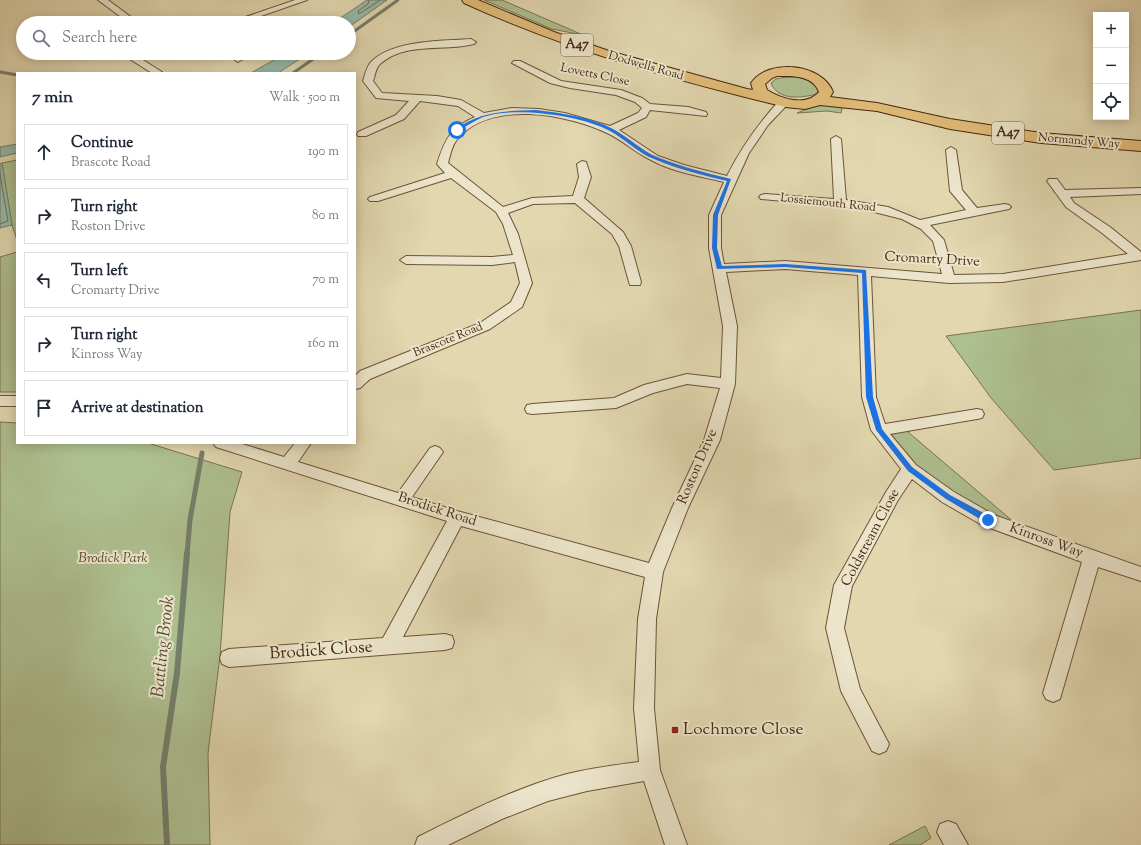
<!DOCTYPE html>
<meta charset="utf-8">
<style>
body{margin:0;font-family:"Sorts Mill Goudy",serif;background:#f2f2f3;color:#1f2937}
.controls{position:absolute;right:12px;top:12px;display:grid;overflow:hidden;border-radius:0px;box-shadow:0 2px 10px #0003}
.controls button{width:36px;height:36px;display:grid;place-items:center;padding:0;border:0;border-bottom:1px solid #e0e1e3;background:#fff;color:#1f2937;font:20px sans-serif}
.stop{position:absolute;width:12px;height:12px;margin:-9px;border:3px solid #1a73e8;border-radius:50%;background:#fff}
.stop.end{background:#1a73e8;border-color:#fff;box-shadow:0 1px 4px #0008}
.list{margin:0;padding:0;list-style:none}
h2{display:flex;justify-content:space-between;align-items:center;height:52px;margin:0;padding:0 16px;font-size:17px}
h2 small{font-size:13px;font-weight:400;color:#747a83}
.list li{display:grid;grid-template-columns:26px 1fr auto;gap:12px;align-items:center;box-sizing:border-box;height:56px;margin:0 8px 8px;padding:0 8px;border:1px solid #e0e1e3;border-radius:0px}
.list b{display:block;font-size:15px;white-space:nowrap}
.list p{margin:0;font-size:13px;white-space:nowrap;color:#747a83}
.list em{font-size:13px;font-style:normal;color:#747a83}
.icon{flex:none;width:22px;height:22px;fill:none;stroke:currentColor;stroke-width:2;stroke-linecap:round;stroke-linejoin:round}
.map{position:relative;flex:none;width:1141px;height:845px;overflow:hidden}
.search{position:absolute;background:#fff;box-shadow:0 2px 10px #0003;left:16px;top:16px;width:340px;height:44px;display:flex;align-items:center;gap:10px;box-sizing:border-box;padding:0 14px;border-radius:22px;color:#747a83;font-size:15px}
.panel{position:absolute;background:#fff;box-shadow:0 2px 10px #0003;left:16px;top:72px;width:340px;height:372px;border-radius:0px}
.map>svg:first-child{display:block}
.green{fill:#aebf8f;stroke:#7a7350}
.water{fill:#95baa7;stroke:#757f6b}
.lines{fill:none;stroke-linecap:round;stroke-linejoin:round}
.shore{stroke:#6d705c;stroke-width:1}
.stream-far2{stroke:#757f6b;stroke-width:3}
.stream-far1{stroke:#757f6b;stroke-width:5}
.stream{stroke:#757f6b;stroke-width:6}
.minor-casing{stroke:#6c5339;stroke-width:2}
.primary-casing{stroke:#452712;stroke-width:2}
.minor{fill:#ece5cb;fill-rule:evenodd}
.primary{fill:#e1bc78;fill-rule:evenodd}
.route{fill:#1a73e8}
.poi-dot{fill:#8f2418;stroke:#ece5cb;stroke-width:1.5}
.labels{text-anchor:middle;dominant-baseline:central;stroke-width:4;stroke-linejoin:round;paint-order:stroke}
.far-street-label{font-size:12px;fill:#452712;stroke:#ece5cb}
.shield{fill:#ece5cb;stroke:#77604a;stroke-width:1}
.shield-label{font-size:13px;font-weight:bold;fill:#452712}
.street-label{font-size:14px;fill:#452712;stroke:#ece5cb}
.park-label{font-size:14px;font-style:italic;fill:#5a452b;stroke:#ece5cb}
.near-street-label{font-size:17px;fill:#452712;stroke:#ece5cb}
.near-poi-label{font-size:17px;fill:#452712;stroke:#ece5cb;text-anchor:start}
.near-water-label{font-size:18px;font-style:italic;fill:#594c37;stroke:#ece5cb}
</style>
<div class="map">
<svg width="1141" height="845" viewBox="0 0 1141 845">
<rect width="100%" height="100%" fill="#e2d7af"/>
<filter id="stains"><feTurbulence type="fractalNoise" baseFrequency=".005" numOctaves="4"/><feColorMatrix values="0 0 0 0 .2 0 0 0 0 .09 0 0 0 0 .02 0 0 0 .5 -.17"/></filter>
<radialGradient id="worn" r=".72"><stop offset=".6" stop-color="#630" stop-opacity="0"/><stop offset="1" stop-color="#630" stop-opacity=".3"/></radialGradient>
<!-- green -->
<path class="green" d="M 484,0 L 502,0 L 583,35 L 552,29 Z
M 796,75 L 808,78 L 819,88 L 817,94 C 801,98 778,101 771,83 L 776,79 Z
M 819,104 L 843,104 L 841,113 L 827,111 L 797,113 Z
M 17,160 L 17,240 L 12,225 L 2,163 Z
M 17,252 L 17,392 L 0,392 L 0,257 Z
M 1141,310 L 1141,458 L 1054,470 L 991,398 L 946,336 Z
M 0,422 L 17,423 L 17,443 L 148,443 L 242,472 L 230,512 L 220,656 L 208,753 L 210,845 L 0,845 Z
M 901,426 L 1029,535 L 988,520 L 913,467 L 883,429 Z
M 925,826 L 931,838 L 920,845 L 889,845 Z"/>
<!-- water -->
<path class="water" d="M 367,0 L 387,0 L 349,27 L 349,23 L 333,23 Z
M 286,53 L 309,53 L 278,73 L 251,73 Z
M 17,144 L 17,153 L 0,157 L 0,147 Z
M 2,163 L 12,225 L 0,228 L 0,164 Z"/>
<g class="lines">
<!-- shore -->
<path class="shore" d="M 369,0 L 368,4 L 358,11 L 359,14 L 380,0
M 0,174 L 8,221 L 0,224"/>
<!-- stream-far2 -->
<path class="stream-far2" d="M 349,35 L 398,0
M 0,72 L 17,75
M 293,73 L 322,53"/>
<!-- stream-far1 -->
<path class="stream-far1" d="M 187,554 L 190,520 L 202,453"/>
<!-- stream -->
<path class="stream" d="M 167,845 L 163,767 L 177,673 L 187,553"/>
<!-- minor casing -->
<g class="minor-casing">
<path id="minor" d="M 98,0 L 108,0 L 139,23 L 129,23 Z
M 295,0 L 307,0 L 241,23 L 228,23 Z
M 471,39 L 476,42 L 474,44 C 443,52 407,41 380,64 C 376,67 375,76 373,81 L 382,93 L 437,96 L 461,100 L 484,113 L 512,108 L 539,109 L 565,113 L 610,126 L 638,113 L 642,108 L 635,102 L 616,95 L 570,88 L 550,83 L 512,63 L 514,61 L 520,61 L 561,81 L 621,90 L 642,98 L 650,104 L 688,107 L 706,112 L 707,114 L 706,116 L 650,110 L 646,117 L 619,130 L 658,156 L 684,165 L 727,176 C 741,148 758,124 779,101 L 787,101 L 788,103 L 787,105 L 768,125 L 749,153 L 721,215 L 721,248 L 724,264 L 785,261 L 942,274 L 933,241 L 921,229 L 902,219 L 858,208 L 761,199 L 759,197 L 761,195 L 765,194 L 834,199 L 831,139 L 836,136 L 841,139 L 846,200 L 888,207 L 920,220 L 966,210 L 950,191 L 946,150 L 951,147 L 956,150 L 962,190 L 977,208 L 1005,204 L 1009,205 L 1011,207 L 1009,209 L 930,225 L 944,240 L 954,275 L 1003,274 L 1128,254 L 1102,233 L 1066,207 L 1047,181 L 1049,179 L 1057,179 L 1065,190 L 1141,188 L 1141,194 L 1070,197 L 1074,203 L 1110,227 L 1141,252 L 1141,260 L 1003,282 L 949,283 L 871,276 L 876,397 L 885,424 L 977,409 L 982,410 L 984,414 L 982,418 L 977,419 L 890,434 L 916,465 L 954,492 L 994,515 L 1141,567 L 1141,581 L 1098,567 L 1060,699 L 1053,702 L 1046,699 L 1043,693 L 1082,562 L 982,525 L 942,502 L 912,479 L 898,500 L 852,586 L 844,628 L 860,689 L 889,744 L 886,751 L 879,754 L 872,751 L 841,691 L 826,628 L 834,585 L 886,492 L 901,469 L 871,430 L 862,397 L 858,275 L 785,269 L 726,272 L 737,326 L 735,384 L 720,440 L 688,508 L 663,572 L 656,619 L 654,708 L 660,770 L 687,845 L 665,845 L 644,781 L 587,791 L 548,801 L 502,819 L 448,845 L 415,845 L 418,837 C 466,813 515,788 567,774 C 591,768 615,765 639,762 L 634,708 L 638,619 L 645,577 L 461,526 L 403,637 L 445,634 L 452,636 L 454,642 L 452,648 L 445,650 L 229,667 L 222,664 L 220,658 L 222,652 L 229,649 L 383,638 L 447,521 L 216,447 L 213,443 L 239,443 L 284,457 L 295,443 L 311,443 L 298,462 L 398,493 L 430,448 L 435,446 L 440,448 L 443,452 L 412,497 L 457,511 L 649,563 L 672,508 L 704,440 L 720,388 L 687,384 L 653,393 L 616,408 L 532,414 L 527,413 L 525,409 L 527,405 L 532,404 L 614,398 L 644,385 L 687,374 L 721,378 L 723,326 L 709,248 L 709,215 L 724,182 C 699,176 673,172 651,160 C 635,153 623,140 607,133 C 566,114 488,99 456,141 C 452,146 450,156 448,163 L 503,207 L 532,198 L 573,196 L 579,177 L 577,164 L 582,161 L 586,162 L 591,177 L 584,198 L 623,232 L 631,246 L 641,282 L 640,285 L 630,285 L 629,282 L 619,246 L 612,234 L 575,203 L 533,204 L 508,213 L 518,234 L 532,283 L 522,307 L 490,329 L 370,379 L 360,388 L 355,389 L 355,376 L 360,371 L 480,323 L 511,302 L 520,283 L 515,262 L 492,265 L 406,264 L 400,260 L 406,256 L 492,257 L 513,255 L 503,224 L 496,212 L 451,178 L 378,201 L 370,201 L 368,199 L 370,197 L 445,173 L 437,164 C 445,139 450,128 475,117 L 458,106 L 420,101 L 404,119 L 366,136 L 358,136 L 357,134 L 358,132 L 396,115 L 409,101 L 376,98 L 363,81 C 365,75 367,65 372,61 C 394,40 442,41 471,39 Z
M 120,53 L 132,53 L 162,72 L 152,73 Z
M 224,53 L 235,53 L 243,59 L 238,62 Z
M 0,396 L 17,396 L 17,406 L 0,406 Z
M 948,821 L 956,824 L 968,845 L 944,845 L 937,832 L 940,824 Z"/>
</g>
<!-- primary casing -->
<g class="primary-casing">
<path id="primary" d="M 462,0 L 478,0 L 554,32 L 609,51 L 747,89 L 753,90 L 751,83 C 768,58 822,63 833,92 L 830,97 L 877,103 L 950,119 L 1041,133 L 1141,141 L 1141,151 L 1041,143 L 950,129 L 877,111 L 820,105 L 805,109 L 785,107 C 675,80 567,50 464,3 ZM 777,76 C 792,76 813,75 819,92 C 806,107 782,99 767,90 L 765,84 L 772,78 Z"/>
</g>
<!-- minor -->
<use href="#minor" class="minor"/>
<!-- primary -->
<use href="#primary" class="primary"/>
</g>
<!-- route -->
<path class="route" d="M 536,110 C 562,113 590,117 613,129 C 628,137 642,151 657,157 C 681,167 707,173 731,179 L 718,215 L 717,248 L 722,266 L 785,264 L 866,270 L 873,397 L 882,429 L 912,467 L 950,495 L 991,517 L 991,522 L 985,522 L 946,499 L 908,471 L 876,430 L 866,397 L 862,273 L 785,267 L 717,269 L 712,248 L 713,215 L 727,181 C 702,175 677,169 654,159 C 638,153 625,139 610,131 C 581,115 514,106 483,117 C 474,121 466,126 458,131 L 455,130 C 479,111 507,111 536,110 Z"/>
<!-- markers -->
<rect class="poi-dot" x="671" y="726" width="8" height="8" rx="2"/>
<g class="labels">
<!-- far-street labels -->
<g class="far-street-label">
<text transform="translate(646 66) rotate(16)">Dodwells Road</text>
<text transform="translate(595 75) rotate(12)">Lovetts Close</text>
<text transform="translate(1079 141) rotate(5)">Normandy Way</text>
<text transform="translate(828 203) rotate(6)">Lossiemouth Road</text>
<text transform="translate(448 340) rotate(-22)">Brascote Road</text>
</g>
<!-- shield labels -->
<g class="shield">
<rect x="561" y="34" width="32" height="22" rx="3"/>
<rect x="992" y="122" width="32" height="22" rx="3"/>
</g>
<g class="shield-label">
<text x="577" y="45">A47</text>
<text x="1008" y="133">A47</text>
</g>
<!-- street labels -->
<g class="street-label">
<text transform="translate(932 260) rotate(3)">Cromarty Drive</text>
<text transform="translate(698 467) rotate(-67)">Roston Drive</text>
<text transform="translate(437 510) rotate(18)">Brodick Road</text>
<text transform="translate(871 538) rotate(-62)">Coldstream Close</text>
<text transform="translate(1046 541) rotate(20)">Kinross Way</text>
</g>
<!-- park labels -->
<g class="park-label">
<text x="113" y="559">Brodick Park</text>
</g>
<!-- near-street labels -->
<g class="near-street-label">
<text transform="translate(321 651) rotate(-4)">Brodick Close</text>
</g>
<!-- near-poi labels -->
<g class="near-poi-label">
<text x="683" y="730">Lochmore Close</text>
</g>
<!-- near-water labels -->
<g class="near-water-label">
<text transform="translate(164 647) rotate(-84)">Battling Brook</text>
</g>
</g>
<rect width="100%" height="100%" filter="url(#stains)"/>
<rect width="100%" height="100%" fill="url(#worn)"/>
</svg>
<div class="controls">
<button>+</button>
<button>−</button>
<button><svg class="icon" aria-label="locate" viewBox="0 0 24 24"><circle cx="12" cy="12" r="6"/><path d="M12 2v4M12 18v4M2 12h4M18 12h4"/></svg></button>
</div>
<div class="stop" style="left:457px;top:130px"></div>
<div class="stop end" style="left:988px;top:520px"></div>
<div class="search"><svg class="icon" aria-label="search" viewBox="0 0 24 24"><circle cx="10" cy="10" r="6"/><path d="M15 15l6 6"/></svg>Search here</div>
<section class="panel">
<h2>7 min<small>Walk · 500 m</small></h2>
<ul class="list">
<li><svg class="icon" aria-label="ahead" viewBox="0 0 24 24"><path d="M12 20V5M6 11l6-6 6 6"/></svg><div><b>Continue</b><p>Brascote Road</p></div><em>190 m</em></li>
<li><svg class="icon" aria-label="right" viewBox="0 0 24 24"><path d="M7 20v-9h11M14 6l5 5-5 5"/></svg><div><b>Turn right</b><p>Roston Drive</p></div><em>80 m</em></li>
<li><svg class="icon" aria-label="left" viewBox="0 0 24 24"><path d="M17 20v-9H6M10 6l-5 5 5 5"/></svg><div><b>Turn left</b><p>Cromarty Drive</p></div><em>70 m</em></li>
<li><svg class="icon" aria-label="right" viewBox="0 0 24 24"><path d="M7 20v-9h11M14 6l5 5-5 5"/></svg><div><b>Turn right</b><p>Kinross Way</p></div><em>160 m</em></li>
<li><svg class="icon" aria-label="arrive" viewBox="0 0 24 24"><path d="M6 21V4h12l-3 4 3 4H6"/></svg><div><b>Arrive at destination</b></div></li>
</ul>
</section>
</div>
